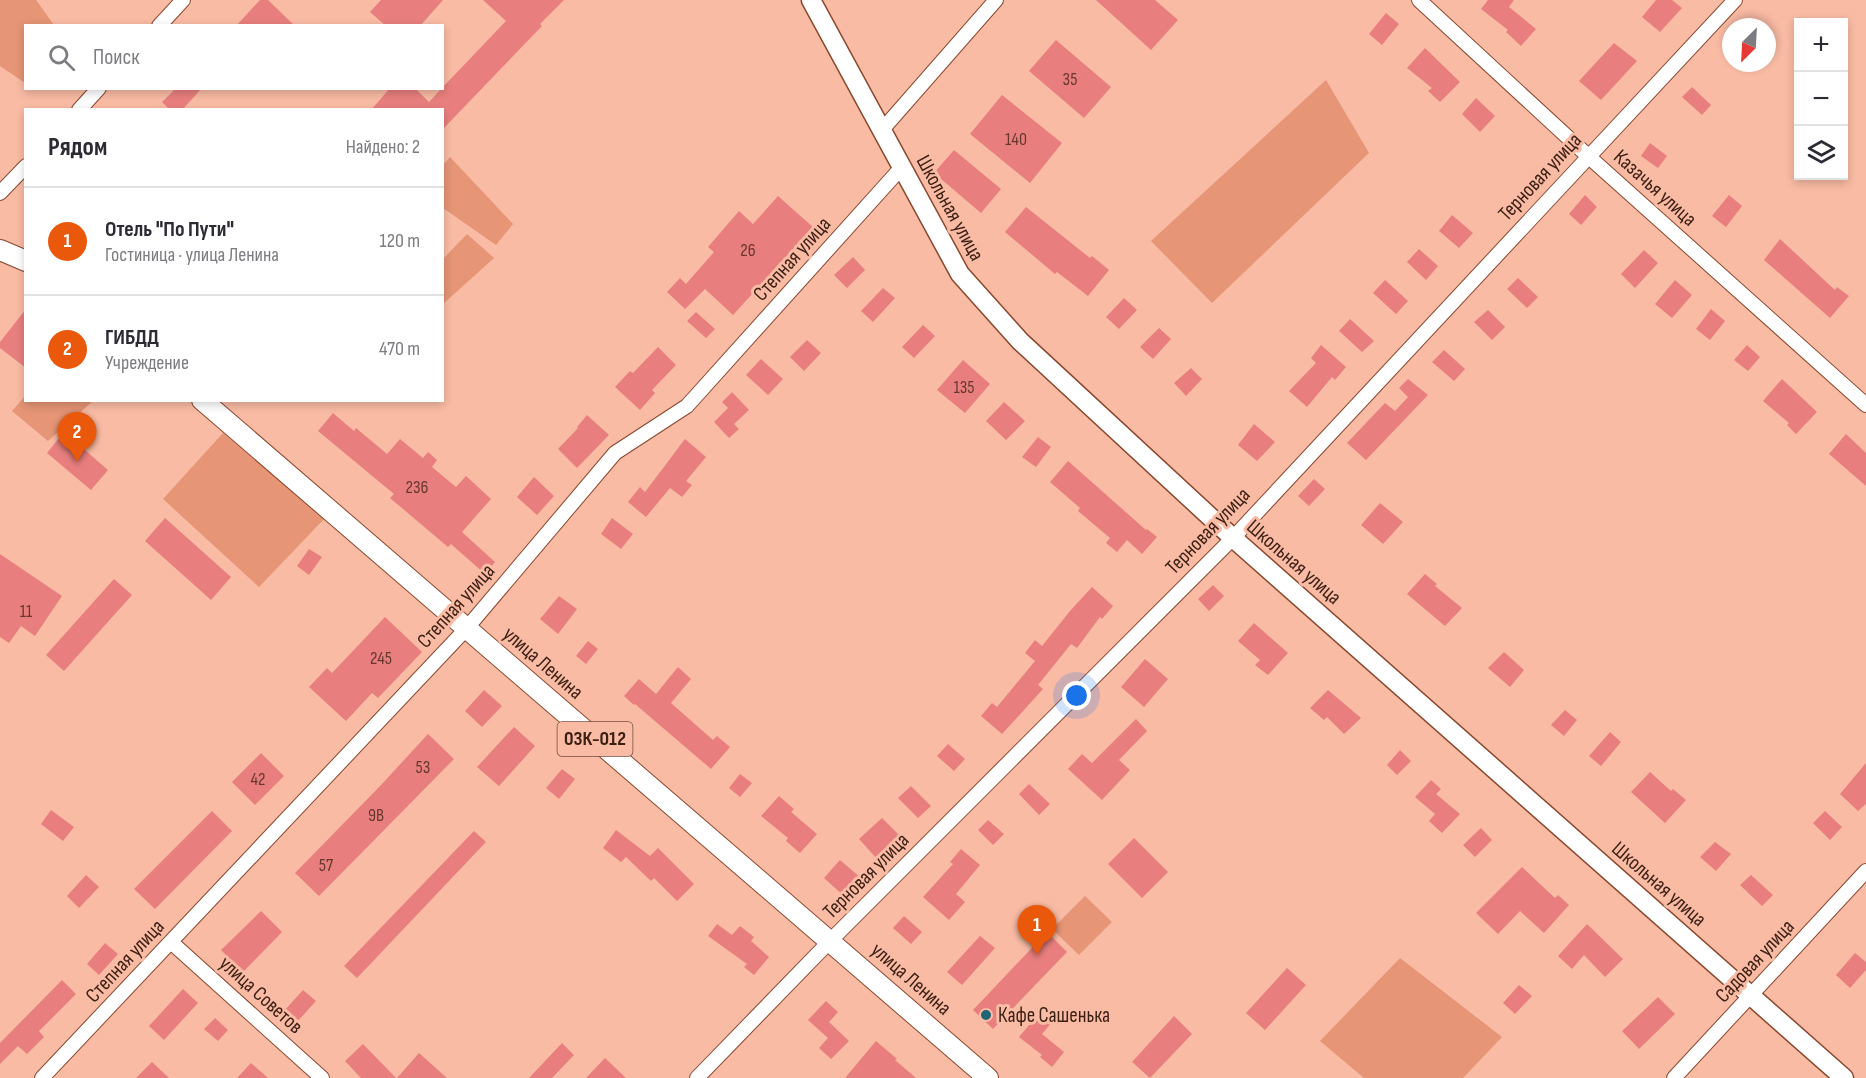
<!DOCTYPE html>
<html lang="ru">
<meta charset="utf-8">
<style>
body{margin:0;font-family:"Sofia Sans Condensed",sans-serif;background:#f2f2f3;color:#2b2b33}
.controls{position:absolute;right:18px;top:18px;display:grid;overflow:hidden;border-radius:0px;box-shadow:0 3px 9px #0003}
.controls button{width:54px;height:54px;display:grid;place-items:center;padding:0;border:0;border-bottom:2px solid #e1e1e2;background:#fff;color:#2b2b33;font:30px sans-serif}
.compass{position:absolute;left:1722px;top:18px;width:54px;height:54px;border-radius:50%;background:#fff;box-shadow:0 3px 9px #0003;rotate:204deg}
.you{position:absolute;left:1077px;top:696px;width:21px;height:21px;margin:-15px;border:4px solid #fff;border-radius:50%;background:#1a73e8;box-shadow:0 0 0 9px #1a73e833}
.badge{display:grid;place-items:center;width:39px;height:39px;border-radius:50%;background:#ea580c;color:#fff;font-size:20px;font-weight:700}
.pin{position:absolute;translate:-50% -50px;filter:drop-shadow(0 2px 3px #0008)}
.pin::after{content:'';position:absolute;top:32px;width:21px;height:18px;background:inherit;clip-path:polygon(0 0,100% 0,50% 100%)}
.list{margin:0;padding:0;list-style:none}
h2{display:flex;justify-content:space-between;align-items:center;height:78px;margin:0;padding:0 24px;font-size:26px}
h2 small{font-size:20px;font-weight:400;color:#7c7c81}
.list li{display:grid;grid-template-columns:39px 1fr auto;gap:18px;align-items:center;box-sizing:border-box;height:108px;padding:0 24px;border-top:2px solid #e1e1e2}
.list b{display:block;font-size:22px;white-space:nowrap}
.list p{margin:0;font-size:20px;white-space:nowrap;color:#7c7c81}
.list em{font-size:20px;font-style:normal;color:#7c7c81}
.icon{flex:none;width:33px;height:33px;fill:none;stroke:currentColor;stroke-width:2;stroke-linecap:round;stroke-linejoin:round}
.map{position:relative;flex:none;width:1866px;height:1078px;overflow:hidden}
.search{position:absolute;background:#fff;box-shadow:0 3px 9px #0003;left:24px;top:24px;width:420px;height:66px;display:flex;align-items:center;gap:15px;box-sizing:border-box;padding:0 21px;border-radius:0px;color:#7c7c81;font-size:22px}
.panel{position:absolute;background:#fff;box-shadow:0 3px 9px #0003;left:24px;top:108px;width:420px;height:294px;border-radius:0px}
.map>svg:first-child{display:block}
.green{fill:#e69576}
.building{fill:#e87f7e}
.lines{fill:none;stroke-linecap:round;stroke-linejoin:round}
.street-casing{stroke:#8b472e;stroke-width:16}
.secondary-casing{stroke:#8b472e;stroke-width:21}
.primary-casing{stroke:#8b472e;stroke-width:22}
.street{stroke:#fff;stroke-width:14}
.secondary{stroke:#fff;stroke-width:18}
.primary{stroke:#fff;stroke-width:20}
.poi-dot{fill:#216376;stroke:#f9bba4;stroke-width:2}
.labels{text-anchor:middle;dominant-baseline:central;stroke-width:6;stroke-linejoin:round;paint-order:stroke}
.number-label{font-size:18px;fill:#67372e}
.shield{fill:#f9bba4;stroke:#754e3f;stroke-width:1.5}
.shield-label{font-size:20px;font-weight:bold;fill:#3c1f14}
.street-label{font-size:21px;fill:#3c1f14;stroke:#f9bba4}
.poi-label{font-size:21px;fill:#3c1f14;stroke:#f9bba4;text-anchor:start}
</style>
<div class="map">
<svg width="1866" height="1078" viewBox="0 0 1866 1078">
<rect width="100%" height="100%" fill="#f9bba4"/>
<!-- green -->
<path class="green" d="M 0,0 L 36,0 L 54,25 L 26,26 L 25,83 L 0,66 Z
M 1326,80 L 1369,153 L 1212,303 L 1151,241 Z
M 450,157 L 513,224 L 496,245 L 443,208 L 443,165 Z
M 467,234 L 494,258 L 443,304 L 443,259 Z
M 25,396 L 26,400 L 93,401 L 48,441 L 12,411 Z
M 223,433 L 325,518 L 259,587 L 163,499 Z
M 1085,896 L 1112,922 L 1079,955 L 1052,929 Z
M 1400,958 L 1502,1037 L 1463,1078 L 1364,1078 L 1320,1041 Z"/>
<!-- building -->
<path class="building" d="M 260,0 L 268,0 L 295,26 L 236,26 Z
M 381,0 L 443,0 L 420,26 L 386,26 L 370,12 Z
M 483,0 L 564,0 L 540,24 L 542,26 L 442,130 L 442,110 L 371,110 L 390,88 L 415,88 L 429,102 L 442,88 L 506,21 Z
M 1096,0 L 1155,0 L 1178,20 L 1151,50 Z
M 1488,0 L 1514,0 L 1509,7 L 1536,29 L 1521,46 L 1506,32 L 1508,30 L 1481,9 Z
M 1656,0 L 1672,0 L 1682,8 L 1660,32 L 1642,17 Z
M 1386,13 L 1399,24 L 1382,45 L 1369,34 Z
M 1056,40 L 1111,87 L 1084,118 L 1029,71 Z
M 1614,43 L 1637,61 L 1601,100 L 1579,81 Z
M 1425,48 L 1460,82 L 1440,102 L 1428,91 L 1432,88 L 1407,68 Z
M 1692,87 L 1711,105 L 1702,115 L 1682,97 Z
M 176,88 L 202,88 L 182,110 L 170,110 L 162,102 Z
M 1002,95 L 1062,143 L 1030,183 L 970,134 Z
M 1476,98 L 1495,116 L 1480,132 L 1462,114 Z
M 1650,143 L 1667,156 L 1658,168 L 1641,156 Z
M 954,150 L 1001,189 L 981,213 L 934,173 Z
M 1585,195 L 1597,207 L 1581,225 L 1569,214 Z
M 1729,195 L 1742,206 L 1726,227 L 1712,216 Z
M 778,196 L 813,227 L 733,315 L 705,289 L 685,309 L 667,292 L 680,278 L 686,284 L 714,252 L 708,247 L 739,211 L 753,224 Z
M 1026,207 L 1090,258 L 1092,256 L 1109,270 L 1088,296 L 1057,272 L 1055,274 L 1005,232 Z
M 1452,215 L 1473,233 L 1459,248 L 1439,231 Z
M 1780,239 L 1835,290 L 1837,287 L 1849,296 L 1830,318 L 1764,260 Z
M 1419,249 L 1438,266 L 1426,280 L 1407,262 Z
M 1644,250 L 1658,263 L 1635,288 L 1621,274 Z
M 853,257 L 865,270 L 847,288 L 834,275 Z
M 1518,278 L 1538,297 L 1527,308 L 1507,289 Z
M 1385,280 L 1408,301 L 1396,314 L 1373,293 Z
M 1675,280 L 1692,295 L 1672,318 L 1655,304 Z
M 883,288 L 895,298 L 873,322 L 861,311 Z
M 1124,298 L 1137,310 L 1119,329 L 1106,317 Z
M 26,309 L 26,368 L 0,348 L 0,342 Z
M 1711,309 L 1725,321 L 1710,340 L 1696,329 Z
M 1488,310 L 1505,327 L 1492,340 L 1474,322 Z
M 696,312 L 715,329 L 706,338 L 687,321 Z
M 1350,319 L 1374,341 L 1362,352 L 1339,331 Z
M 923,325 L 935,336 L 914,358 L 902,347 Z
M 1159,328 L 1171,339 L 1153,359 L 1140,347 Z
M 807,340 L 821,353 L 804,371 L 790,357 Z
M 1321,345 L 1346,367 L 1335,380 L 1332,377 L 1307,407 L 1289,391 L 1316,363 L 1311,358 Z
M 1747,345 L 1760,357 L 1748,371 L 1734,360 Z
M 658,347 L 676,365 L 652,390 L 655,393 L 640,410 L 615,387 L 630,371 L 633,373 Z
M 1444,350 L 1465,369 L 1454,381 L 1432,362 Z
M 761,359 L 783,379 L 768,395 L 746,375 Z
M 963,360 L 990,384 L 965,413 L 937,390 Z
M 1191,368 L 1202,379 L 1186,396 L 1174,383 Z
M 1408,379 L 1428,395 L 1366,460 L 1347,443 L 1385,403 L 1395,411 L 1408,397 L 1399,388 Z
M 1782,379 L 1817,412 L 1796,434 L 1787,425 L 1789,423 L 1763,401 Z
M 732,392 L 749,410 L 734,424 L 739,429 L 729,438 L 714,422 L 728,408 L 722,402 Z
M 1004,402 L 1025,421 L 1006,440 L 986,421 Z
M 333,413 L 354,431 L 356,428 L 387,454 L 400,439 L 423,458 L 428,452 L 437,460 L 432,467 L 456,487 L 466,476 L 491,499 L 462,532 L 495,562 L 485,574 L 451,544 L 448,547 L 390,498 L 394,494 L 318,431 Z
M 587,415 L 609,435 L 577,468 L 558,449 L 578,428 L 577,427 Z
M 1254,424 L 1275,442 L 1257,461 L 1238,445 Z
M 64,432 L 108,470 L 91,490 L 47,453 Z
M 1846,434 L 1866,453 L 1866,486 L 1829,454 Z
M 1038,437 L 1051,447 L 1036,467 L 1022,457 Z
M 685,439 L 706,457 L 686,481 L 692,485 L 682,497 L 670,488 L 646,517 L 628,502 L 640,487 L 645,492 Z
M 1068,461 L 1146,530 L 1147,529 L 1157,537 L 1142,554 L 1127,540 L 1117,552 L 1106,543 L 1110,538 L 1078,511 L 1080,508 L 1050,482 Z
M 534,477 L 554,496 L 537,515 L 517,497 Z
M 1314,479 L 1325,489 L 1309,506 L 1298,496 Z
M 1380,503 L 1403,522 L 1383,544 L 1361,525 Z
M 165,518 L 231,577 L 211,600 L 145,541 Z
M 612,518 L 633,534 L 621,549 L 601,534 Z
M 309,549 L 322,557 L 309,575 L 297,566 Z
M 0,554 L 62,596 L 35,636 L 21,626 L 9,643 L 0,637 Z
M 1425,574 L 1437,584 L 1435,586 L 1462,608 L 1445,626 L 1407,594 Z
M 114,579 L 132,595 L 64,671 L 46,655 Z
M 1213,585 L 1224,596 L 1209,611 L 1198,599 Z
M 1092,587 L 1113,606 L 1102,619 L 1100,617 L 1077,648 L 1071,644 L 1038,685 L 1043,689 L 1002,734 L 981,716 L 992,703 L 997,707 L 1035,661 L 1025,653 L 1035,640 L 1042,646 L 1070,611 Z
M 559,596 L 577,609 L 558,634 L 540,619 Z
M 385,617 L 422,652 L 378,698 L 372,693 L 346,721 L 309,687 L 327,668 L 332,673 Z
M 1254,623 L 1288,653 L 1268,675 L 1255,665 L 1260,660 L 1238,641 Z
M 588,641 L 598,649 L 586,664 L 576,656 Z
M 1504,652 L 1524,670 L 1510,687 L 1488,668 Z
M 1145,659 L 1168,679 L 1144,707 L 1121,687 Z
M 678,667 L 691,679 L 671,703 L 713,740 L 717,736 L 730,747 L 711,769 L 635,704 L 634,705 L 624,696 L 639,679 L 656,694 Z
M 484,690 L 502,706 L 482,727 L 465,711 Z
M 1328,690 L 1361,718 L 1344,734 L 1327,717 L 1324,720 L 1310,708 Z
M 1565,710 L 1577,720 L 1564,736 L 1551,725 Z
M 1136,719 L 1147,731 L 1119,760 L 1130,770 L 1102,800 L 1068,769 L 1082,754 L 1092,763 Z
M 514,727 L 535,746 L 499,786 L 477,767 Z
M 1610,732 L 1621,742 L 1601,766 L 1589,756 Z
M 428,734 L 454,759 L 319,896 L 295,873 L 382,784 Z
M 948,744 L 965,759 L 954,771 L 937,756 Z
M 1400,750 L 1411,761 L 1397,775 L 1387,765 Z
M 261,753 L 284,776 L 255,805 L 232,782 Z
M 1866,763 L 1866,804 L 1858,811 L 1840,794 Z
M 562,769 L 575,779 L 559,799 L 546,788 Z
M 1650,772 L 1671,791 L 1673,789 L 1686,800 L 1665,823 L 1631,792 Z
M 740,774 L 752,783 L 740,797 L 729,788 Z
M 1431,780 L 1441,789 L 1436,794 L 1460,814 L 1442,833 L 1429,821 L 1435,814 L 1415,797 Z
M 1029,784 L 1050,804 L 1039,815 L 1019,794 Z
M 911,786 L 931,806 L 918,818 L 898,798 Z
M 779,796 L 794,809 L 791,812 L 817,834 L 800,853 L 786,841 L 788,838 L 761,816 Z
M 51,810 L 74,827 L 63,841 L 41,824 Z
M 212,811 L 232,831 L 155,909 L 134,889 Z
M 1825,811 L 1842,827 L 1830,840 L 1813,823 Z
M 882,818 L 902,838 L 878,860 L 859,839 Z
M 988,820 L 1004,834 L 993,845 L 978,830 Z
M 1481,828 L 1492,840 L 1475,857 L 1463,845 Z
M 616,830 L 650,856 L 658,848 L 694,884 L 677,901 L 654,878 L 651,881 L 626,857 L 621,862 L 603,848 Z
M 474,831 L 486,842 L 357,978 L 344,966 Z
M 1134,838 L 1168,872 L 1142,898 L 1108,864 Z
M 1715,842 L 1731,854 L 1716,871 L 1700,857 Z
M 961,849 L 980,865 L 956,894 L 965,902 L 949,920 L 923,897 L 953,864 L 950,862 Z
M 840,860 L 861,878 L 845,897 L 824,878 Z
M 1522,867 L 1555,898 L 1558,895 L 1569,905 L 1544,933 L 1520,911 L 1498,934 L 1476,913 Z
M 86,875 L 99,887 L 79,908 L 67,896 Z
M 1751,875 L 1773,895 L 1762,906 L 1740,885 Z
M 261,911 L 282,932 L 243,972 L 221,950 Z
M 904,916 L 922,932 L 911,944 L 893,928 Z
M 717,924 L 732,935 L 740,926 L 754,937 L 751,941 L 769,957 L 754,975 L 744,967 L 747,964 L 708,936 Z
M 1587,924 L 1623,959 L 1605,977 L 1584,955 L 1572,969 L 1558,956 Z
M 1047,932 L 1067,952 L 993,1029 L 973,1010 Z
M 980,936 L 995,948 L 962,985 L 947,972 Z
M 105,943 L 118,954 L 99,975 L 87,964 Z
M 1855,953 L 1866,962 L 1866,970 L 1850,988 L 1836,975 Z
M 1287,968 L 1306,985 L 1265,1030 L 1246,1013 Z
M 62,980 L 76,994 L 39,1031 L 44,1037 L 27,1054 L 18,1046 L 0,1064 L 0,1043 Z
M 1519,985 L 1532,996 L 1515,1014 L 1503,1003 Z
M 183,989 L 198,1003 L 164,1040 L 149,1026 Z
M 303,990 L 316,1001 L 297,1022 L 284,1011 Z
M 1658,997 L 1675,1014 L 1639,1049 L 1622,1031 Z
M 826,1001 L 838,1012 L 829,1022 L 849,1041 L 831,1059 L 819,1048 L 828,1038 L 808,1020 Z
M 1040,1012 L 1052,1022 L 1042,1034 L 1064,1052 L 1052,1067 L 1040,1057 L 1042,1055 L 1019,1037 Z
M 1174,1016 L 1192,1034 L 1150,1078 L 1132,1062 Z
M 215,1018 L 228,1030 L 218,1041 L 204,1029 Z
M 876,1041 L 897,1059 L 895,1060 L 916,1078 L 845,1078 Z
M 562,1043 L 574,1055 L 552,1078 L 529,1078 Z
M 363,1044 L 396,1078 L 361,1078 L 345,1061 Z
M 419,1053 L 447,1078 L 397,1078 Z
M 605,1058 L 626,1078 L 586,1078 Z
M 152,1062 L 169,1078 L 136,1078 Z
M 251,1063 L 268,1078 L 237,1078 Z"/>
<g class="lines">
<!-- street casing -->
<g class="street-casing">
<path id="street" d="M 1419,0 L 1588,156 L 1866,405
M 159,26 L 183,0
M 79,110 L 99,88
M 882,130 L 996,0
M 0,193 L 26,166
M 171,942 L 322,1078
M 42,1078 L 466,629 L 615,453 L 687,406 L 902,167
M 697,1078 L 830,941 L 1233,538 L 1735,0
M 1674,1078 L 1866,871"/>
</g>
<!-- secondary casing -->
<g class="secondary-casing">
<path id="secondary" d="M 811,0 L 960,274 L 1020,341 L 1233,538 L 1844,1078"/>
</g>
<!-- primary casing -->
<g class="primary-casing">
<path id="primary" d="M 0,250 L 26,261
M 202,400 L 988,1078"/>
</g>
<!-- street -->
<use href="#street" class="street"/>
<!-- secondary -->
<use href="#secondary" class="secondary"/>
<!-- primary -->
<use href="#primary" class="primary"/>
</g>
<!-- markers -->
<circle class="poi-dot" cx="986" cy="1015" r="6"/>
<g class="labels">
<!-- number labels -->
<g class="number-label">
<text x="1070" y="79">35</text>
<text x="1016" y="139">140</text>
<text x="748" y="250">26</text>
<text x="964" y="387">135</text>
<text x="417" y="487">236</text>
<text x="26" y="611">11</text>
<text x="381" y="658">245</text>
<text x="423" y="767">53</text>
<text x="258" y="779">42</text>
<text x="376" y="815">9В</text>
<text x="326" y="865">57</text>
</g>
<!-- shield labels -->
<rect class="shield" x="557.5" y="722" width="75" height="34" rx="4.5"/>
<g class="shield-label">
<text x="595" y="739">03К-012</text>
</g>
<!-- street labels -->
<g class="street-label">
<text transform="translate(1540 177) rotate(-47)">Терновая улица</text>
<text transform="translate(1655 188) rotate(42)">Казачья улица</text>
<text transform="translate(950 208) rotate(61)">Школьная улица</text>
<text transform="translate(792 259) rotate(-48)">Степная улица</text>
<text transform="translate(1208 531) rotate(-46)">Терновая улица</text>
<text transform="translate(1294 562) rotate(41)">Школьная улица</text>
<text transform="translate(456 606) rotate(-48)">Степная улица</text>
<text transform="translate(543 663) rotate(41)">улица Ленина</text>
<text transform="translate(866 876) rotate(-45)">Терновая улица</text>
<text transform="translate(1659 884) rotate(41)">Школьная улица</text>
<text transform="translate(125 961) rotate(-47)">Степная улица</text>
<text transform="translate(1755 961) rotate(-47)">Садовая улица</text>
<text transform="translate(911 979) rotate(41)">улица Ленина</text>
<text transform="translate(261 995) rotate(42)">улица Советов</text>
</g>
<!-- poi labels -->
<g class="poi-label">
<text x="998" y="1015">Кафе Сашенька</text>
</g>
</g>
</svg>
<div class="controls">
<button>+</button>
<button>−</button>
<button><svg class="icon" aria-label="layers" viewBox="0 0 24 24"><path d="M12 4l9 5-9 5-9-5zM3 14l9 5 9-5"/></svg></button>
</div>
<svg class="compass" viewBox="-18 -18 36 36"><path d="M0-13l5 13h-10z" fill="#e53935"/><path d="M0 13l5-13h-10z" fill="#7c7c81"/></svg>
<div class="you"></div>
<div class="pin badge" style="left:1037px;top:955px">1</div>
<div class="pin badge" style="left:77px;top:462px">2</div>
<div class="search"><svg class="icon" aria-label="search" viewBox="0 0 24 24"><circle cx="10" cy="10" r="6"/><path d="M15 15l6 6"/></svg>Поиск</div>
<section class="panel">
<h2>Рядом<small>Найдено: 2</small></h2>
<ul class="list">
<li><span class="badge">1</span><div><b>Отель &quot;По Пути&quot;</b><p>Гостиница · улица Ленина</p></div><em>120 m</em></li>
<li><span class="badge">2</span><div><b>ГИБДД</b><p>Учреждение</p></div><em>470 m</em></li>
</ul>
</section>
</div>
